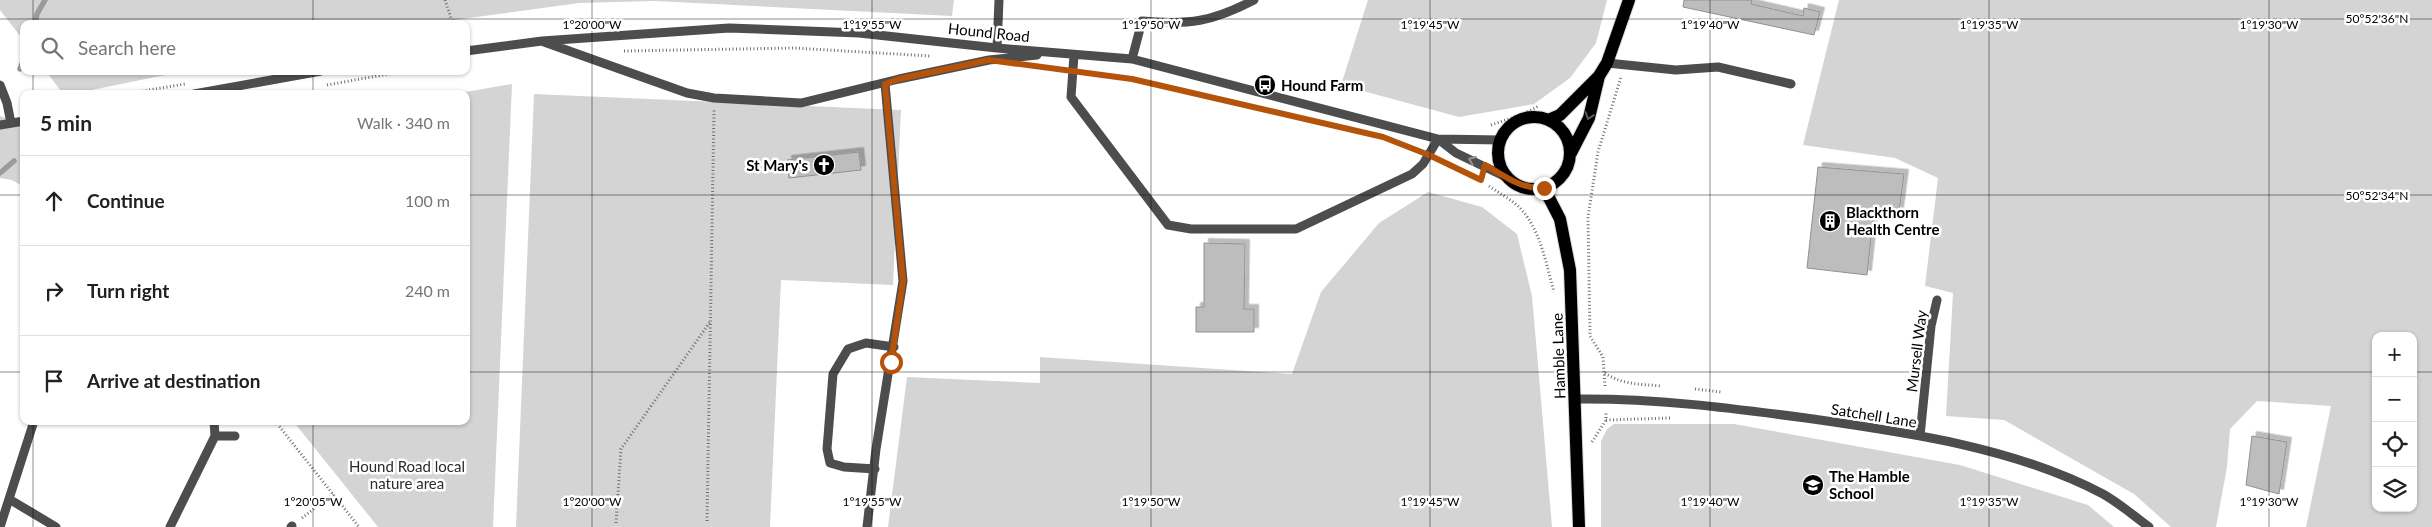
<!DOCTYPE html>
<meta charset="utf-8">
<style>
body{margin:0;font-family:Lato,sans-serif;background:#f2f2f2;color:#202124}
.controls{position:absolute;right:15px;bottom:15px;display:grid;overflow:hidden;border-radius:10px;box-shadow:0 1px 4px #0004}
.controls button{width:45px;height:45px;display:grid;place-items:center;padding:0;border:0;border-bottom:1px solid #e0e0e0;background:#fff;color:#202124;font:25px sans-serif}
.stop{position:absolute;width:15px;height:15px;margin:-11px;border:4px solid #b45309;border-radius:50%;background:#fff}
.stop.end{background:#b45309;border-color:#fff;box-shadow:0 1px 5px #0008}
.list{margin:0;padding:0;list-style:none}
h2{display:flex;justify-content:space-between;align-items:center;height:65px;margin:0;padding:0 20px;font-size:21px}
h2 small{font-size:16px;font-weight:400;color:#757577}
.list li{display:grid;grid-template-columns:32px 1fr auto;gap:15px;align-items:center;box-sizing:border-box;height:90px;padding:0 20px;border-top:1px solid #e0e0e0}
.list b{display:block;font-size:19px;white-space:nowrap}
.list em{font-size:16px;font-style:normal;color:#757577}
.icon{flex:none;width:28px;height:28px;fill:none;stroke:currentColor;stroke-width:2;stroke-linecap:round;stroke-linejoin:round}
.map{position:relative;flex:none;width:2432px;height:527px;overflow:hidden}
.search{position:absolute;background:#fff;box-shadow:0 1px 4px #0004;left:20px;top:20px;width:450px;height:55px;display:flex;align-items:center;gap:12px;box-sizing:border-box;padding:0 18px;border-radius:10px;color:#757577;font-size:19px}
.panel{position:absolute;background:#fff;box-shadow:0 1px 4px #0004;left:20px;top:90px;width:450px;height:335px;border-radius:10px}
.map>svg:first-child{display:block}
.green{fill:#d4d4d4;fill-rule:evenodd}
.lines{fill:none;stroke-linecap:round;stroke-linejoin:round}
.stream{stroke:#9b9b9b;stroke-width:5.5}
.building{fill:#bdbdbd;stroke:#919191;filter:url(#shadow)}
.major-casing{stroke:#dbdbdb;stroke-width:14}
.path{stroke:#6f6f6f;stroke-width:3;stroke-dasharray:1 2.5;stroke-linecap:butt}
.minor{stroke:#4d4d4d;stroke-width:9}
.major{stroke:#000;stroke-width:12}
.oneway{stroke:#595959}
.oneway2{stroke:#949494}
.route{stroke:#b45309;stroke-width:6}
.ticks{fill:none;stroke:#000;stroke-width:1;stroke-opacity:0.45}
.labels{text-anchor:middle;dominant-baseline:central;stroke-width:5;stroke-linejoin:round;paint-order:stroke}
.street-label{font-size:15px;fill:#000;stroke:#fff}
.poi-label{font-size:15px;font-weight:bold;fill:#000;stroke:#fff;text-anchor:start}
.park-label{font-size:15px;fill:#2b2b2b;stroke:#fff}
.ticks-label{font-size:12px;text-anchor:middle;fill:#000;stroke:#fff;stroke-width:5;stroke-linejoin:round;paint-order:stroke}
</style>
<div class="map">
<svg width="2432" height="527" viewBox="0 0 2432 527">
<defs>
<filter id="shadow"><feDropShadow dx="4.5" dy="-4.5" stdDeviation="0" flood-color="#0004"/></filter>
</defs>
<rect width="100%" height="100%" fill="#fff"/>
<!-- green -->
<path class="green" d="M 0,0 L 954,0 L 952,16 L 655,1 L 579,3 L 425,24 L 24,24 L 24,41 L 0,10 Z
M 1368,0 L 1607,0 L 1596,43 L 1570,78 L 1534,104 L 1459,117 L 1341,85 Z
M 1839,0 L 2432,0 L 2432,527 L 2306,527 L 2331,406 L 2257,401 L 2230,429 L 2227,467 L 2216,527 L 2171,527 L 2134,494 L 2004,420 L 1946,416 L 1953,293 L 1925,286 L 1938,178 L 1895,158 L 1803,145 ZM 2376,336 L 2413,336 L 2413,508 L 2376,508 Z
M 46,71 L 185,71 L 72,94 L 63,94 Z
M 512,84 L 493,527 L 378,527 L 293,421 L 466,421 L 466,94 L 454,94 Z
M 534,94 L 901,110 L 893,285 L 781,280 L 770,527 L 516,527 Z
M 0,116 L 24,124 L 24,187 L 12,180 L 0,178 Z
M 1428,192 L 1482,207 L 1517,234 L 1532,296 L 1552,527 L 888,527 L 907,377 L 1040,383 L 1040,357 L 1292,374 L 1321,292 L 1379,223 Z
M 1614,424 L 1734,424 L 1960,465 L 2088,505 L 2114,527 L 1601,527 L 1601,441 L 1607,429 Z"/>
<g class="lines">
<!-- stream -->
<path class="stream" d="M 35,24 L 37,14 L 45,0
M 20,69 L 24,59
M 0,173 L 14,161"/>
</g>
<!-- building -->
<path class="building" d="M 1684,0 L 1752,0 L 1751,4 L 1803,16 L 1804,8 L 1820,12 L 1814,35 L 1683,7 Z
M 859,152 L 861,170 L 789,178 L 787,160 Z
M 1818,167 L 1904,174 L 1899,212 L 1874,209 L 1867,275 L 1807,268 Z
M 1204,243 L 1245,244 L 1244,309 L 1254,309 L 1254,332 L 1196,332 L 1196,307 L 1204,307 Z
M 2252,436 L 2287,442 L 2279,494 L 2246,485 Z"/>
<g class="lines">
<!-- major casing -->
<g class="major-casing">
<path id="major" d="M1498 153a36 36 0 1 1 72 0a36 36 0 1 1-72 0Z
M 1548,120 L 1560,115 L 1599,76 L 1607,63 L 1629,0
M 1571,153 L 1589,118 L 1599,76
M 1544,188 L 1560,219 L 1570,270 L 1579,527"/>
</g>
<!-- path -->
<path class="path" d="M 445,0 L 453,24
M 624,51 L 794,48 L 930,56
M 1085,73 L 1132,79 L 1260,109
M 327,85 L 405,71
M 125,94 L 185,84
M 1491,125 L 1521,115 L 1539,106
M 1489,186 C 1499,193 1510,199 1518,206 C 1540,227 1546,264 1554,292
M 1605,373 C 1622,385 1641,384 1661,386
M 1605,386 L 1603,357 L 1590,336 L 1588,217 L 1598,152 L 1621,77
M 1695,389 L 1721,392
M 1606,420 L 1670,418
M 275,421 L 359,527
M 1592,442 L 1606,420 L 1606,412
M 302,518 L 333,494
M 707,521 L 714,110
M 616,523 L 621,449 L 710,322"/>
<!-- minor -->
<path class="minor" d="M 544,42 L 687,93 L 714,98 L 801,103 L 899,79 L 989,60 L 1037,55
M 997,48 L 999,0
M 466,51 L 542,41 L 729,28 L 859,33 L 997,48 L 1132,59 L 1438,139 L 1501,140
M 1074,55 L 1071,97 L 1168,225 L 1191,229 L 1296,229 L 1412,174 L 1423,164 L 1438,139
M 1132,59 L 1142,21 C 1189,25 1212,22 1254,0
M 1607,63 L 1676,70 L 1718,67 L 1791,84
M 0,85 L 7,103 L 11,123
M 194,94 L 321,71
M 0,125 L 24,121
M 1438,139 L 1456,153 L 1508,178
M 1576,399 C 1653,398 1730,408 1806,418 C 1905,432 2014,447 2103,494 C 2119,503 2134,516 2149,527
M 214,421 L 215,436
M 1920,436 L 1931,326 L 1937,300
M 875,469 L 844,467 L 830,463 L 827,449 L 833,374 L 848,349 L 866,343 L 894,347
M 9,499 L 56,527
M 0,527 L 34,421
M 170,527 L 215,436 L 235,436
M 291,527 L 292,526
M 867,527 L 876,449 L 903,281 L 885,84"/>
<!-- major -->
<use href="#major" class="major"/>
</g>
<!-- one-way arrows -->
<defs><path id="oneway-chevron" d="M-2-3.5L2.5 0L-2 3.5" fill="none" stroke-width="1.6" stroke-linecap="round" stroke-linejoin="round" transform="scale(1.25)"/></defs>
<use class="oneway" href="#oneway-chevron" transform="translate(1589 116) rotate(109)"/>
<use class="oneway2" href="#oneway-chevron" transform="translate(1472 160) rotate(-157)"/>
<g class="lines">
<!-- route -->
<path class="route" d="M 891,362 L 903,281 L 885,84 L 899,79 L 989,60 L 1132,79 L 1383,137 L 1429,155 L 1481,180 L 1485,165 C 1505,176 1520,189 1544,188"/>
</g>
<!-- ticks -->
<path class="ticks" d="M 33,0 L 33,24M 313,0 L 313,24M 592,0 L 592,527M 872,0 L 872,527M 1151,0 L 1151,527M 1430,0 L 1430,527M 1710,0 L 1710,527M 1989,0 L 1989,527M 2269,0 L 2269,527M 0,19 L 2432,19M 33,71 L 33,94M 313,71 L 313,94M 0,195 L 24,195M 466,195 L 2432,195M 0,372 L 24,372M 466,372 L 2376,372M 2413,372 L 2432,372M 33,421 L 33,527M 313,421 L 313,527"/>
<!-- icons -->
<defs>
<g id="bus-disc" transform="scale(1.125)"><circle r="9.5" fill="#000" stroke="#fff"/><path d="M-5-6H5V4H4V6H2V4H-2V6H-4V4H-5ZM-3.5-4V0h7V-4ZM-3.5 1.2v1.5H-2V1.2ZM2 1.2v1.5H3.5V1.2Z" fill="#fff"/></g>
<g id="church-disc" transform="scale(1.125)"><circle r="9.5" fill="#000" stroke="#fff"/><path d="M-1.2-6h2.4v3.5h3.3v2.4h-3.3V6h-2.4V-.1h-3.3v-2.4h3.3Z" fill="#fff"/></g>
<g id="building-disc" transform="scale(1.125)"><circle r="9.5" fill="#000" stroke="#fff"/><path d="M-4-6H4V6H1V3H-1V6H-4ZM-2.5-4.3h1.7v1.8h-1.7ZM.8-4.3h1.7v1.8H.8ZM-2.5-1h1.7V.8h-1.7ZM.8-1h1.7V.8H.8Z" fill="#fff"/></g>
<g id="school-disc" transform="scale(1.125)"><circle r="9.5" fill="#000" stroke="#fff"/><path d="M0-5L7-2L0 1L-7-2ZM-4 1L0 2.5L4 1V4Q0 6-4 4Z" fill="#fff"/></g>
</defs>
<g fill-rule="evenodd">
<use href="#bus-disc" x="1265" y="85"/>
<use href="#church-disc" x="824" y="165"/>
<use href="#building-disc" x="1830" y="221"/>
<use href="#school-disc" x="1813" y="485"/>
</g>
<g class="labels">
<!-- street labels -->
<g class="street-label">
<text transform="translate(989 32) rotate(6)">Hound Road</text>
<text transform="translate(1916 351) rotate(-83)">Mursell Way</text>
<text transform="translate(1558 356) rotate(-92)">Hamble Lane</text>
<text transform="translate(1874 415) rotate(9)">Satchell Lane</text>
</g>
<!-- poi labels -->
<g class="poi-label">
<text x="1281" y="85">Hound Farm</text>
<text x="808" y="165" text-anchor="end">St Mary's</text>
<text x="1846" y="212">Blackthorn<tspan x="1846" dy="17">Health Centre</tspan></text>
<text x="1829" y="476">The Hamble<tspan x="1829" dy="17">School</tspan></text>
</g>
<!-- park labels -->
<g class="park-label">
<text x="407" y="466">Hound Road local<tspan x="407" dy="17">nature area</tspan></text>
</g>
</g>
<g class="ticks-label">
<text x="2377" y="23">50°52'36"N</text>
<text x="592" y="29">1°20'00"W</text>
<text x="872" y="29">1°19'55"W</text>
<text x="1151" y="29">1°19'50"W</text>
<text x="1430" y="29">1°19'45"W</text>
<text x="1710" y="29">1°19'40"W</text>
<text x="1989" y="29">1°19'35"W</text>
<text x="2269" y="29">1°19'30"W</text>
<text x="2377" y="200">50°52'34"N</text>
<text x="313" y="506">1°20'05"W</text>
<text x="592" y="506">1°20'00"W</text>
<text x="872" y="506">1°19'55"W</text>
<text x="1151" y="506">1°19'50"W</text>
<text x="1430" y="506">1°19'45"W</text>
<text x="1710" y="506">1°19'40"W</text>
<text x="1989" y="506">1°19'35"W</text>
<text x="2269" y="506">1°19'30"W</text>
</g>
</svg>
<div class="controls">
<button>+</button>
<button>−</button>
<button><svg class="icon" aria-label="locate" viewBox="0 0 24 24"><circle cx="12" cy="12" r="6"/><path d="M12 2v4M12 18v4M2 12h4M18 12h4"/></svg></button>
<button><svg class="icon" aria-label="layers" viewBox="0 0 24 24"><path d="M12 4l9 5-9 5-9-5zM3 14l9 5 9-5"/></svg></button>
</div>
<div class="stop" style="left:891px;top:362px"></div>
<div class="stop end" style="left:1544px;top:188px"></div>
<div class="search"><svg class="icon" aria-label="search" viewBox="0 0 24 24"><circle cx="10" cy="10" r="6"/><path d="M15 15l6 6"/></svg>Search here</div>
<section class="panel">
<h2>5 min<small>Walk · 340 m</small></h2>
<ul class="list">
<li><svg class="icon" aria-label="ahead" viewBox="0 0 24 24"><path d="M12 20V5M6 11l6-6 6 6"/></svg><div><b>Continue</b></div><em>100 m</em></li>
<li><svg class="icon" aria-label="right" viewBox="0 0 24 24"><path d="M7 20v-9h11M14 6l5 5-5 5"/></svg><div><b>Turn right</b></div><em>240 m</em></li>
<li><svg class="icon" aria-label="arrive" viewBox="0 0 24 24"><path d="M6 21V4h12l-3 4 3 4H6"/></svg><div><b>Arrive at destination</b></div></li>
</ul>
</section>
</div>
